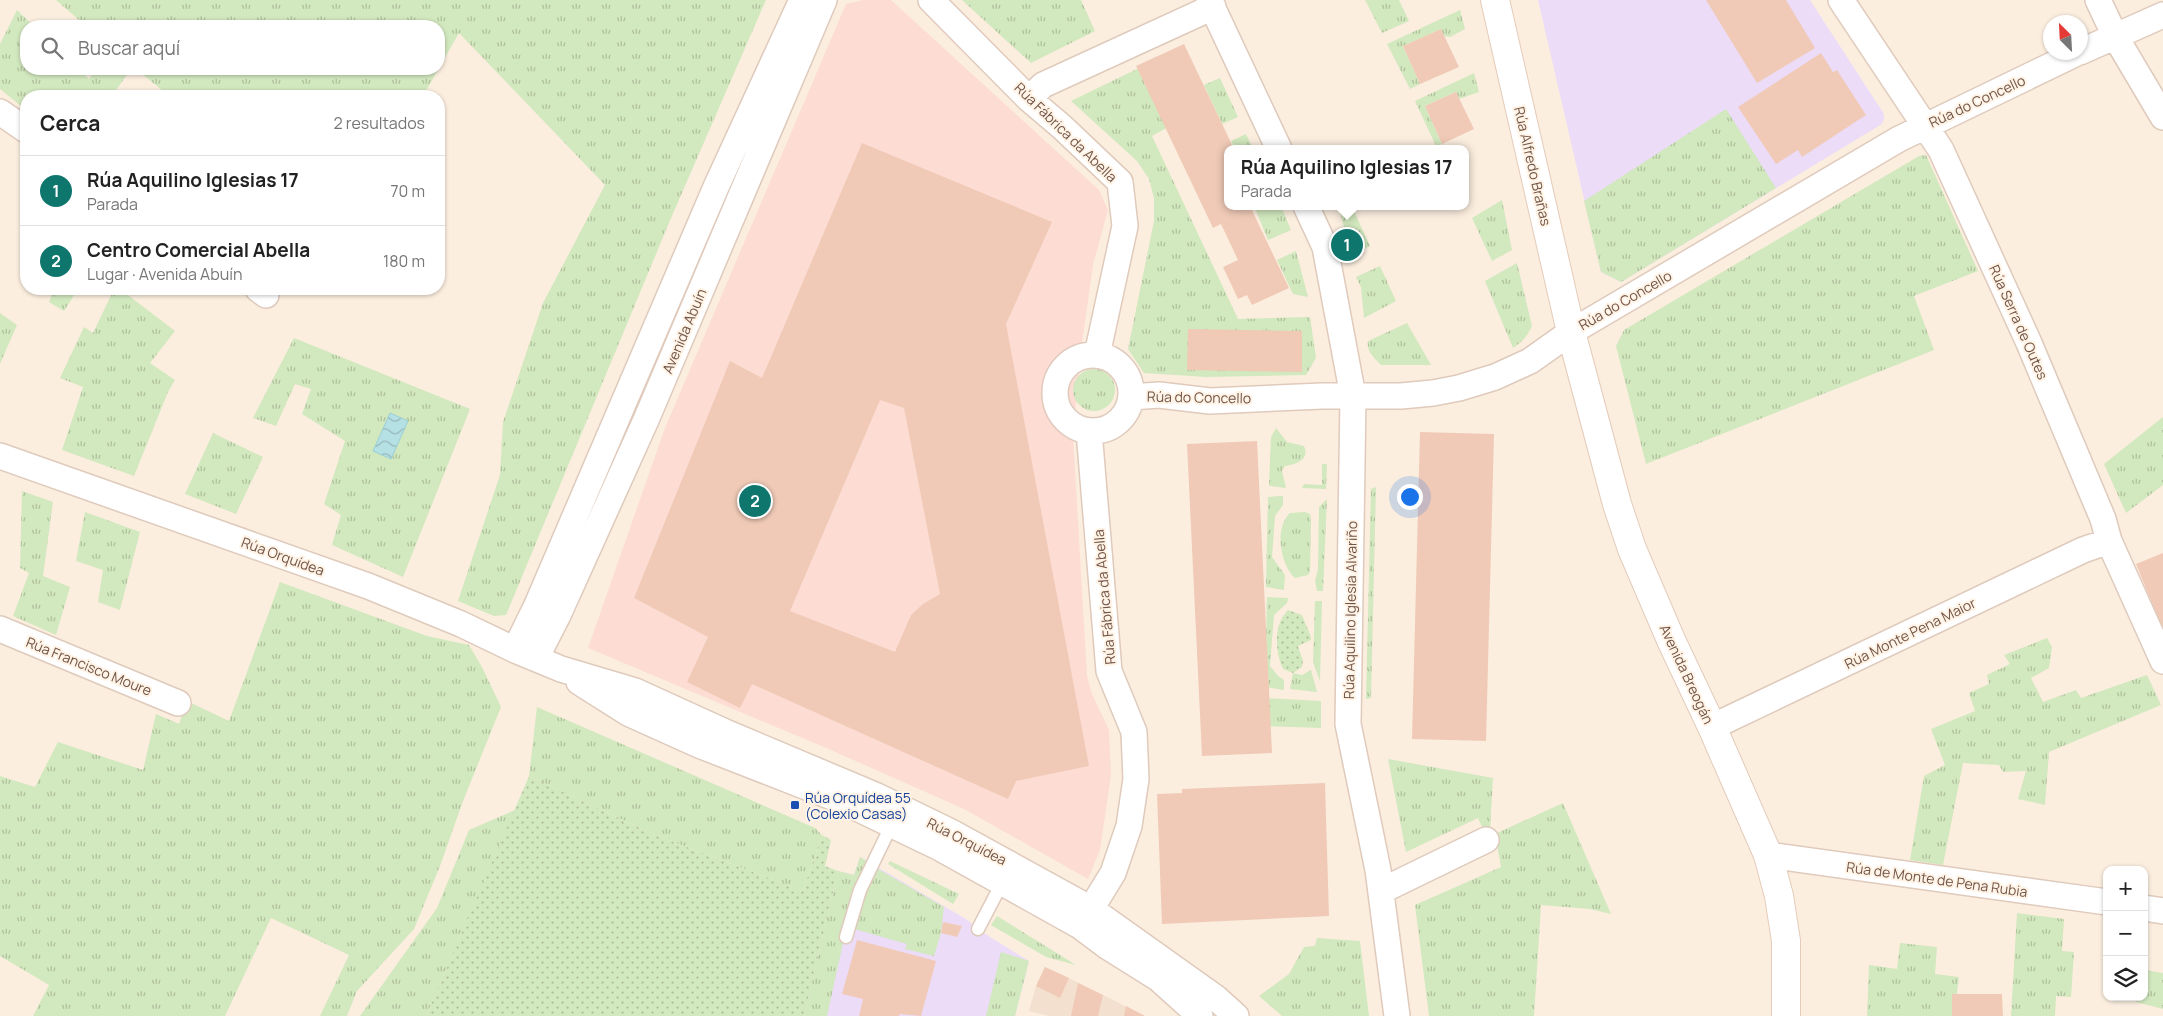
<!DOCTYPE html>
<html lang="es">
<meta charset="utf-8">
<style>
body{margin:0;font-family:Manrope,sans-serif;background:#f2f2f2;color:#222}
.controls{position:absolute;right:15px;bottom:15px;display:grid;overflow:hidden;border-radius:10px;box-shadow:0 1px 4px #0004}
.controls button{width:45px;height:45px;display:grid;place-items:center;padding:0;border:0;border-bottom:1px solid #e0e0e0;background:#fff;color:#222;font:25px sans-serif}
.compass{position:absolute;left:2043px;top:15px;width:45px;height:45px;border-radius:50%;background:#fff;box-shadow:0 1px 4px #0004;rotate:336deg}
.you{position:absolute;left:1409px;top:496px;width:18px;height:18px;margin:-12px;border:4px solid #fff;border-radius:50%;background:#1a73e8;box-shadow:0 0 0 8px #1a73e833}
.badge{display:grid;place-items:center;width:32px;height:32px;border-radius:50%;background:#0f766e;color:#fff;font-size:16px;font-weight:700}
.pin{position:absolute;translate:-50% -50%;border:2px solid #fff;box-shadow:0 1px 5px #0006}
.popup{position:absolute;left:1224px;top:145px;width:245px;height:65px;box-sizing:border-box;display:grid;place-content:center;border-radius:10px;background:#fff;filter:drop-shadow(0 1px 4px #0005);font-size:16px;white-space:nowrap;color:#767676}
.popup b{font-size:19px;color:#222}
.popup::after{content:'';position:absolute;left:50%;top:100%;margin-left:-10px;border:10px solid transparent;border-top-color:#fff}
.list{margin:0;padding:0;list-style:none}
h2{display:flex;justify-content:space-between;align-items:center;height:65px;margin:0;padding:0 20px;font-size:21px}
h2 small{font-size:16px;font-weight:400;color:#767676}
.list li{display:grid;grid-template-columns:32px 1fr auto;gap:15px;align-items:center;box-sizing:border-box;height:70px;padding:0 20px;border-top:1px solid #e0e0e0}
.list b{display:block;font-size:19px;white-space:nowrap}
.list p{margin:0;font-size:16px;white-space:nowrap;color:#767676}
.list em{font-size:16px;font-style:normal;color:#767676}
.icon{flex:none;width:28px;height:28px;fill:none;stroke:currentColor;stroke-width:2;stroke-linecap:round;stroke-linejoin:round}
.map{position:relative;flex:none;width:2163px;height:1016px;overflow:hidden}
.search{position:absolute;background:#fff;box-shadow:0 1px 4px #0004;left:20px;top:20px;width:425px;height:55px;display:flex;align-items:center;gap:12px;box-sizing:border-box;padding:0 18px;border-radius:20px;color:#767676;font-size:19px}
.panel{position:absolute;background:#fff;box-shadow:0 1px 4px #0004;left:20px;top:90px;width:425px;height:205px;border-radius:20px}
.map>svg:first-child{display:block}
.residential{fill:#f3e0ce}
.commercial{fill:#fcdcd3}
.education{fill:#ecdcf7}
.grass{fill:url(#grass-tufts)}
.park{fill:url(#park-dots)}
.water{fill:url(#water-waves);stroke:#9bd0d5}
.building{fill:#f0cab7;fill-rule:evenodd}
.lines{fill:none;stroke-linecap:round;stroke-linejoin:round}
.lane-casing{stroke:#dfcabc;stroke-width:15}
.street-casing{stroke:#dfcabc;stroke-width:28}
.secondary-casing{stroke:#e4cbba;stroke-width:30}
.lane{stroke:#fff;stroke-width:12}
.street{stroke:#fff;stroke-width:25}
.secondary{stroke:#fff;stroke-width:28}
.transit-dot{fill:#1a4fb4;stroke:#fff3e5;stroke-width:2}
.labels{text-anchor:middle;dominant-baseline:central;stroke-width:4;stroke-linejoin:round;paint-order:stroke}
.street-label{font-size:14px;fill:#715448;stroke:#fff3e5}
.transit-label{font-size:14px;fill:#164399;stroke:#fff3e5;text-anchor:start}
</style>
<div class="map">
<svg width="2163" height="1016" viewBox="0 0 2163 1016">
<defs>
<pattern id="grass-tufts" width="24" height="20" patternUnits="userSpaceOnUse" patternTransform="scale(1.25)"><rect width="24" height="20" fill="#d2e8be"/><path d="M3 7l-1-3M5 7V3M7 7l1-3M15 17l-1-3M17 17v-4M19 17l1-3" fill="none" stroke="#afbf9c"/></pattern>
<pattern id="park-dots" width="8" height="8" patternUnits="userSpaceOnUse" patternTransform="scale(1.25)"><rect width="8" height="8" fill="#d2e8be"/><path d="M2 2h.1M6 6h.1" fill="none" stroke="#afbf9c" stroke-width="1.8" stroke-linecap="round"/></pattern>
<pattern id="water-waves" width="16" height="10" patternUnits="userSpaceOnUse" patternTransform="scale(1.25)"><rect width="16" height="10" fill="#b5e0e4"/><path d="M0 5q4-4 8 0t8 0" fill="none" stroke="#98b8bb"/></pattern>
</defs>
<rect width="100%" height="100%" fill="#fbeedf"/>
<!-- residential -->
<path class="residential" d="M 1045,967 L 1069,978 L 1145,1016 L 1049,1016 L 1029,1011 L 1036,986 Z"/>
<!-- commercial -->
<path class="commercial" d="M 863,0 L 891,0 L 1099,190 L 1108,210 L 1093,265 L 1082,343 L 1073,435 L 1087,676 L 1092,694 L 1109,730 L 1111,775 L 1100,850 L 1088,879 L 964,809 L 831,750 L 588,648 L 665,428 L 846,4 Z"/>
<!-- education -->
<path class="education" d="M 1538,0 L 1810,0 L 1884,114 L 1884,119 L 1882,124 L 1621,282 L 1601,272 Z
M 860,857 L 966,919 L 990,937 L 1029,961 L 1015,1016 L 804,1016 L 838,871 L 854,875 Z"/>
<!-- grass -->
<path class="grass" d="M 56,0 L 766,0 L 671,218 L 506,615 L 494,616 L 458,601 L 500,475 L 503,422 L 543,303 L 605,185 L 459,33 L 423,96 L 169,96 L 136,69 L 439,69 L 439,26 L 86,26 Z
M 962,0 L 1081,0 L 1095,31 L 1031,63 Z
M 1365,0 L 1399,0 L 1409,21 L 1382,33 Z
M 17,10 L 34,26 L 26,26 L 26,69 L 78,69 L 89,79 L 96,69 L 131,69 L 112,96 L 26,96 L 26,110 L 0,89 L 0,44 Z
M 1460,10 L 1465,29 L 1450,37 L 1444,36 L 1441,29 L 1403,46 L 1420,84 L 1410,89 L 1387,44 Z
M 1141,67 L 1170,126 L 1152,136 L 1238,319 L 1310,317 L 1316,358 L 1306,375 L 1206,377 L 1144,373 L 1128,349 L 1154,221 L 1154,198 L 1149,179 L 1137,161 L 1071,101 Z
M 1474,73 L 1479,92 L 1459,99 L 1456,92 L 1425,106 L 1442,144 L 1436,146 L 1415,101 Z
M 1220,78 L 1238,117 L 1222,124 L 1204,85 Z
M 1726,109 L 1776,188 L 1621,282 L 1601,272 L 1584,201 Z
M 1246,134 L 1253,149 L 1235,149 L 1231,141 Z
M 1926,155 L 1978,271 L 1914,296 L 1934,350 L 1646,464 L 1616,346 L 1624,330 L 1919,156 Z
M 1502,200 L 1512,250 L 1492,261 L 1472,218 Z
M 1254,206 L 1281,206 L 1291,230 L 1268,240 Z
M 1352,207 L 1370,246 L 1351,255 L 1340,212 Z
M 1296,251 L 1308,297 L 1293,294 L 1277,260 Z
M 699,254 L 705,256 L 639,409 L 633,406 Z
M 1517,263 L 1532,326 C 1527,337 1522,342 1513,348 L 1485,281 Z
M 1380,266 L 1396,301 L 1364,318 L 1361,287 L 1356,277 Z
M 54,289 L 78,289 L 64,311 L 49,302 Z
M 114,289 L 120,289 L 175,331 L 150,363 L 175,380 L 168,392 L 134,476 L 62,450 L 83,387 L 60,378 L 84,327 L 93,333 Z
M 0,313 L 17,325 L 0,364 Z
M 1407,323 L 1431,365 L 1381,365 C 1374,358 1366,351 1368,341 Z
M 294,338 L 470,409 L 403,577 L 332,545 L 341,515 L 324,504 L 345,441 L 302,414 L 311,389 L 295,384 L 276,426 L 253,418 Z
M1073 390a21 21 0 1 1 42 0a21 21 0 1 1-42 0Z
M 2163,417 L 2163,485 L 2126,513 L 2104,464 Z
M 1276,428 L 1287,442 L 1304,446 C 1310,460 1296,464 1285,466 L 1282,471 L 1286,488 L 1269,486 L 1271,437 Z
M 213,433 L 263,457 L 236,514 L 185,494 Z
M 1322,464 L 1327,464 L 1326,489 L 1302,488 L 1304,484 L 1322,485 Z
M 1376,487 L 1371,698 L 1366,699 L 1371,489 Z
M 22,491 L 53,502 L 43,576 L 70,587 L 56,635 L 13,616 L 29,573 L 20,568 Z
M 1283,496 L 1283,505 L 1275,516 L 1272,557 L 1285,575 L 1284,590 L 1266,587 L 1268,497 Z
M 1327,499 L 1323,591 L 1317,591 L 1315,581 L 1318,569 L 1319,507 Z
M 85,512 L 140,532 L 120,610 L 98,602 L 103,570 L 76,561 Z
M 1305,512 L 1310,514 L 1311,522 L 1310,571 L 1308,575 L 1295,578 C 1280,564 1274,528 1290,513 Z
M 280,582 L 427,636 L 469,645 L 483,669 L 501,707 L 463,801 L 440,866 L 414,929 L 357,991 L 347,1016 L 320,1016 L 349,955 L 271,918 L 225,1016 L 33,1016 L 49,985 L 0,956 L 0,776 L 35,787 L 58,742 L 143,770 L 156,714 L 179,724 L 187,701 L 229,721 Z
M 1267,597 L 1288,598 L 1287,603 L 1274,615 L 1270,666 L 1278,676 L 1284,680 L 1284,690 L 1265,687 Z
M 1315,601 L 1322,601 L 1320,681 L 1313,662 Z
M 2047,638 L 2052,647 L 2049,668 L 2031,678 L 2043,702 L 2076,690 L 2081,698 L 2147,675 L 2161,705 L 2049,752 L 2045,805 L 2018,799 L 2026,771 L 2003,772 L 1999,765 L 1963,763 L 1943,865 L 1910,860 L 1924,776 L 1945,765 L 1931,729 L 1975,711 L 1969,693 L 1989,684 L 1987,675 L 2010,664 L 2004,655 Z
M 1311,670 L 1317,692 L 1290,689 L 1293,673 L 1302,675 Z
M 1263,698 L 1321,701 L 1321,728 L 1262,726 Z
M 537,707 L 815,828 L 822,835 L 803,891 L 655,835 L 529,776 Z
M 1388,759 L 1493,778 L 1490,831 L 1485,833 L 1478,818 L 1406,852 Z
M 1563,803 L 1611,914 L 1590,909 L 1541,905 L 1534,1016 L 1429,1016 L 1415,905 L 1501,867 L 1495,834 Z
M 515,810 L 426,1016 L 360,1016 L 437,908 L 469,830 Z
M 860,857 L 869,862 L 856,884 L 827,1016 L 804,1016 L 838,871 L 854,875 Z
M 890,861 L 959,894 L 953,904 L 888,864 Z
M 878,869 L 944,907 L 941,933 L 934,956 L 905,949 L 907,944 L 854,929 L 865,893 Z
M 2017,913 L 2064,919 L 2062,951 L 2074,952 L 2071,997 L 2056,996 L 2055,1016 L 2011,1016 Z
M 997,916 L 1076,965 L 1046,957 L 991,925 Z
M 1317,938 L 1360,941 L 1369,1016 L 1282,1016 L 1259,996 L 1289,974 L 1304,947 L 1315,946 Z
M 1900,943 L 1937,947 L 1935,974 L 1959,977 L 1954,1016 L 1867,1016 L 1869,965 L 1897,969 Z
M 1001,952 L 1029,961 L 1015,1016 L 986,1016 Z
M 2144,970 L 2163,973 L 2163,1009 L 2136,1002 L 2136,997 L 2144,997 Z"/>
<!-- park -->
<path class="park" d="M 1288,610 L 1302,615 L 1311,637 L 1311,640 L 1298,646 L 1303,661 L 1302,667 L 1293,673 L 1283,669 C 1275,651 1273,625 1288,610 Z
M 529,776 L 655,835 L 803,891 L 822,835 L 831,840 L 825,866 L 838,871 L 804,1016 L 426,1016 Z"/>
<!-- water -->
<path class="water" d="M 390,413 L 408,421 L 391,459 L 373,451 Z"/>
<!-- building -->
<path class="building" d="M 1706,0 L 1786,0 L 1815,48 L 1757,83 Z
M 1441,29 L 1459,67 L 1420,84 L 1403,46 Z
M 1184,44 L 1234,149 L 1228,149 L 1228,206 L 1250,206 L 1289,288 L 1252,305 L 1247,295 L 1238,299 L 1223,267 L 1238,260 L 1221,224 L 1213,228 L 1136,66 Z
M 1821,53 L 1833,72 L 1837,70 L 1866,115 L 1802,157 L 1798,150 L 1776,164 L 1738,107 Z
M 1456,92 L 1474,129 L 1442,144 L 1425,106 Z
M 862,143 L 1052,222 L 1006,324 L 1089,766 L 1016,781 L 1008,799 L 752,684 L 740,708 L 687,682 L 708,637 L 634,598 L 730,361 L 762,378 ZM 880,400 L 904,408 L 940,594 L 923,604 L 911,615 L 895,652 L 790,611 Z
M 1188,329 L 1302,331 L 1302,372 L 1187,370 Z
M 1420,432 L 1494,434 L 1486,741 L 1412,739 Z
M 1257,441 L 1272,753 L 1202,756 L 1187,444 Z
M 2163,553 L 2163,630 L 2136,564 Z
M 1325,783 L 1329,916 L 1162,924 L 1157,794 L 1182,793 L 1182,789 Z
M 943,922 L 962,926 L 957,937 L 941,933 Z
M 857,940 L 936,961 L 921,1016 L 900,1014 L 899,1016 L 859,1016 L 863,999 L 842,994 Z
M 1045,967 L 1069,978 L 1060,998 L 1036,986 Z
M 1078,983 L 1103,995 L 1098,1016 L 1071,1016 Z
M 1952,994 L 2002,994 L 2003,1016 L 1952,1016 Z
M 1126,1006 L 1145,1016 L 1124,1016 Z"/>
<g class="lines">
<!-- lane casing -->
<g class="lane-casing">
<path id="lane" d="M 978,929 L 1002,883
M 846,937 L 860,890 L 892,824"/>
</g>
<!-- street casing -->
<g class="street-casing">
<path id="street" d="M 931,0 L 1029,99 L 1062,127 L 1120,182 L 1125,226 L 1097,355
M 1209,0 L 1279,149
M 1841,0 L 1941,150 L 2029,343 L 2103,519 L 2109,541 L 2163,661
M 2098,0 L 2115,36 L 2163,117
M 2080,52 L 2163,15
M 1029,99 L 1043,85 L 1213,7
M 0,112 L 26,130
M 1306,206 L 1325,247 L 1353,396 L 1348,724 L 1378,870 L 1397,1016
M 258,289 L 266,295
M1055 393a38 38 0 1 1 76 0a38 38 0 1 1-76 0Z
M 1131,397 L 1159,395 L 1210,401 L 1322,396 L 1401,396 L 1433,393 L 1459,388 L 1495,377 L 1530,361 L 1571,332 L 1899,139 L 2079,52
M 0,456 L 368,586 L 461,624 L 515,650 L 561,669 L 635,691 L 725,732 L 877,796 L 951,832 L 1091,909 L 1216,998 L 1236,1016
M 0,629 L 178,703
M 515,650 L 537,605 L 716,187 L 802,0
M 536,658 L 558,615 L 646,420 L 824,0
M 579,682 L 628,713 L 699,745 L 840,800 L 940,848 L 1080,926 L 1108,947 L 1159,979 L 1200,1016
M 1712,727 L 2083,550 L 2109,541
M 1768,855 L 2107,902
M 1381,891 L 1486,840
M 2144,908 L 2163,911
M 1083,922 L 1113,873 L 1129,826 L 1136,779 L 1134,732 L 1109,671 L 1089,431"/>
</g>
<!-- secondary casing -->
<g class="secondary-casing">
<path id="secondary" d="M 1495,0 L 1571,332 L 1617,504 L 1632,549 L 1671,640 L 1712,727 L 1768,855 L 1779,896 L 1786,941 L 1786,1016"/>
</g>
<!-- lane -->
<use href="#lane" class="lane"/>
<!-- street -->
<use href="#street" class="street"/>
<!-- secondary -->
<use href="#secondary" class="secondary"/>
</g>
<!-- markers -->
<rect class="transit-dot" x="790" y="800" width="10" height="10" rx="2.5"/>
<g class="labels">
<!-- street labels -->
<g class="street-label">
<text transform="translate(1977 101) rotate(-25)">Rúa do Concello</text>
<text transform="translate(1066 132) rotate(44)">Rúa Fábrica da Abella</text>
<text transform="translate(1533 166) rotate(77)">Rúa Alfredo Brañas</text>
<text transform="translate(1625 300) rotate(-30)">Rúa do Concello</text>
<text transform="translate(2019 322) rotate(66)">Rúa Serra de Outes</text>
<text transform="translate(684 331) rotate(-67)">Avenida Abuín</text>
<text transform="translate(1199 397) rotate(1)">Rúa do Concello</text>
<text transform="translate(283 556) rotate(20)">Rúa Orquídea</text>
<text transform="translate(1104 597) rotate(-95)">Rúa Fábrica da Abella</text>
<text transform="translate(1350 610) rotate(-89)">Rúa Aquilino Iglesia Alvariño</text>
<text transform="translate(1910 633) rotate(-26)">Rúa Monte Pena Maior</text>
<text transform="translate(89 666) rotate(22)">Rúa Francisco Moure</text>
<text transform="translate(1687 674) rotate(65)">Avenida Breogán</text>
<text transform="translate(967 841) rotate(27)">Rúa Orquídea</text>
<text transform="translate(1937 879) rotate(8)">Rúa de Monte de Pena Rubia</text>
</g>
<!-- transit labels -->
<g class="transit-label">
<text x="805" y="797">Rúa Orquídea 55<tspan x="805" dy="16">(Colexio Casas)</tspan></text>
</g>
</g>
</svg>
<div class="controls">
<button>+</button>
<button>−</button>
<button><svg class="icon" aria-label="layers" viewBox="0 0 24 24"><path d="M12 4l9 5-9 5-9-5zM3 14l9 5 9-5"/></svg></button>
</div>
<svg class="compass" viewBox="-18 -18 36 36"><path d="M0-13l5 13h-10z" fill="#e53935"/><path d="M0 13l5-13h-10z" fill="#767676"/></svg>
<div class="you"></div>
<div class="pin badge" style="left:1347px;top:245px">1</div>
<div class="popup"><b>Rúa Aquilino Iglesias 17</b>Parada</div>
<div class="pin badge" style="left:755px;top:501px">2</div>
<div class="search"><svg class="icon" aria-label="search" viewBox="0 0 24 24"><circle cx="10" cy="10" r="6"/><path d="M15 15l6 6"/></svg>Buscar aquí</div>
<section class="panel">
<h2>Cerca<small>2 resultados</small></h2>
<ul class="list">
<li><span class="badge">1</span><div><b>Rúa Aquilino Iglesias 17</b><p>Parada</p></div><em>70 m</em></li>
<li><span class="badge">2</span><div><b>Centro Comercial Abella</b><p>Lugar · Avenida Abuín</p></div><em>180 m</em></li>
</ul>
</section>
</div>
